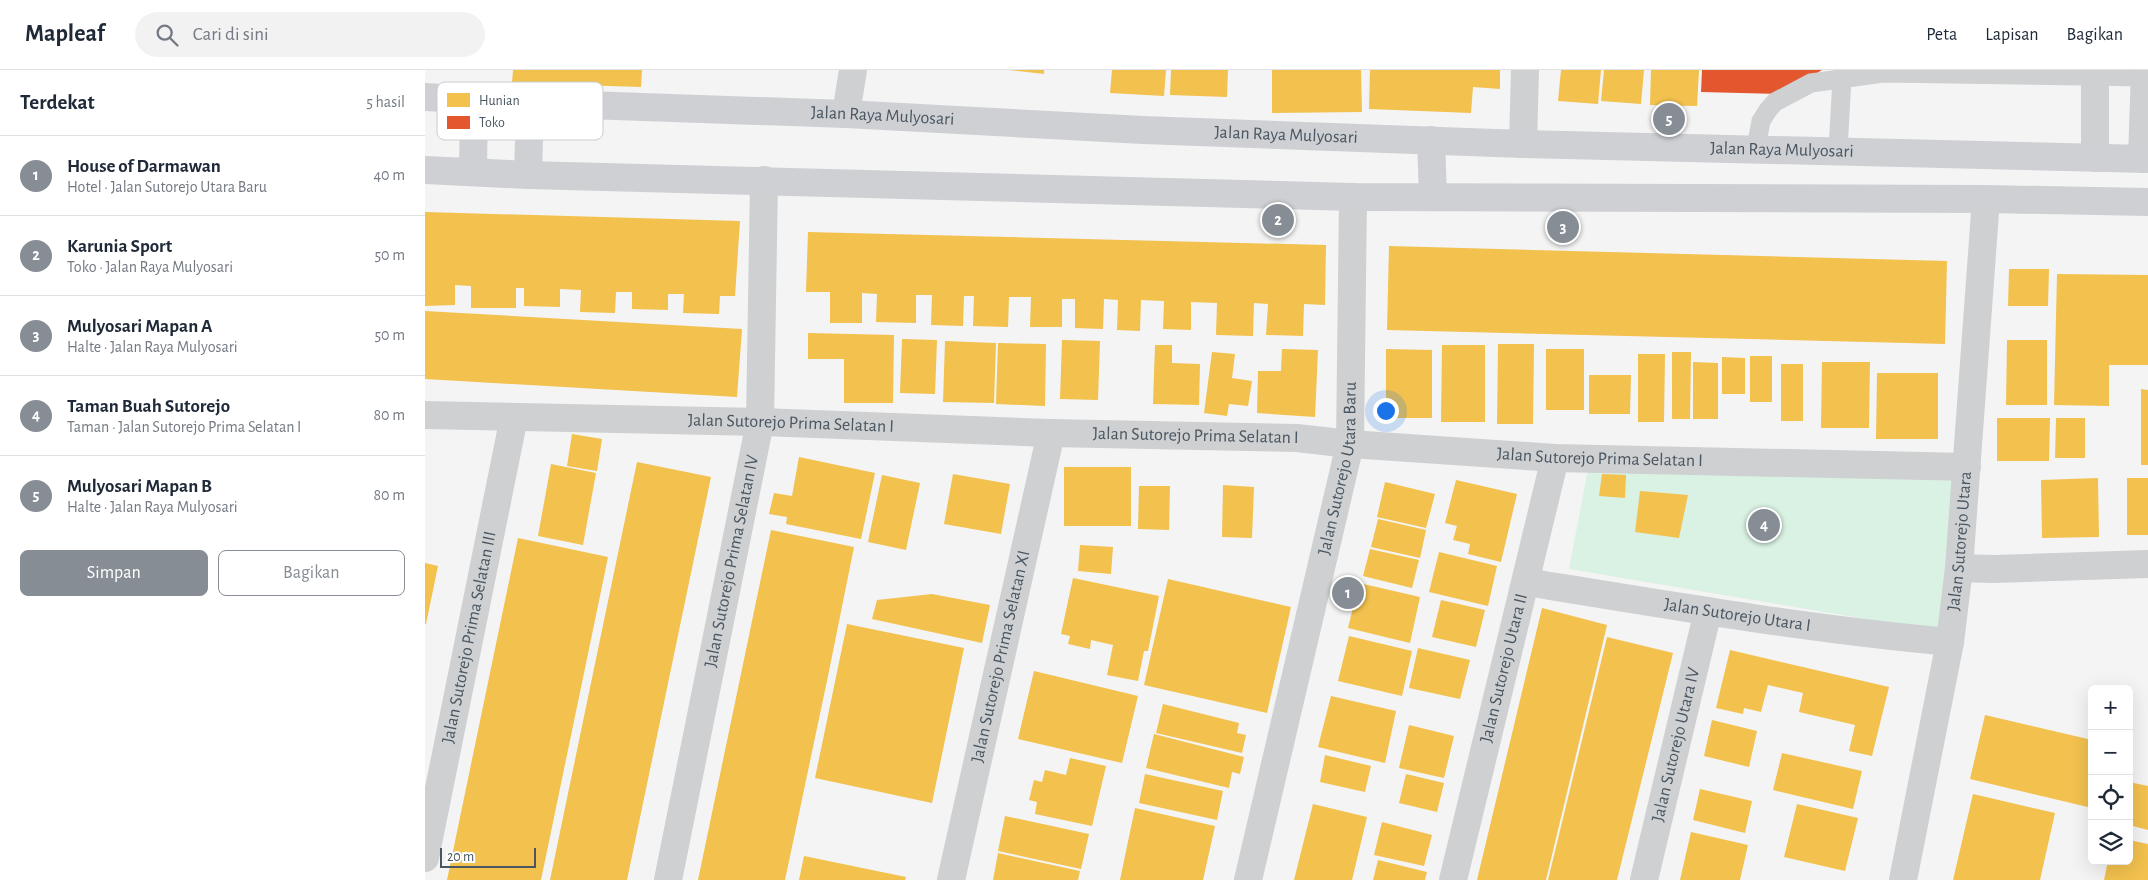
<!DOCTYPE html>
<html lang="id">
<meta charset="utf-8">
<style>
body{margin:0;font-family:"Alegreya Sans",sans-serif;background:#f2f2f3;color:#1f2937}
.controls{position:absolute;right:15px;bottom:15px;display:grid;overflow:hidden;border-radius:8px;box-shadow:0 5px 20px #0002}
.controls button{width:45px;height:45px;display:grid;place-items:center;padding:0;border:0;border-bottom:1px solid #e0e1e3;background:#fff;color:#1f2937;font:25px sans-serif}
.scale{position:absolute;left:15px;bottom:12px;width:96px;box-sizing:border-box;padding-left:5px;border:2px solid #4a5661;border-top:0;font-size:14px;line-height:18px;white-space:nowrap;color:#4a5661;-webkit-text-stroke:4px #fff;paint-order:stroke}
.you{position:absolute;left:960px;top:340px;width:18px;height:18px;margin:-12px;border:4px solid #fff;border-radius:50%;background:#1a73e8;box-shadow:0 0 0 8px #1a73e833}
.badge{display:grid;place-items:center;width:32px;height:32px;border-radius:50%;background:#868d94;color:#fff;font-size:16px;font-weight:700}
.pin{position:absolute;translate:-50% -50%;border:2px solid #fff;box-shadow:0 1px 5px #0006}
.list{margin:0;padding:0;list-style:none}
h2{display:flex;justify-content:space-between;align-items:center;height:65px;margin:0;padding:0 20px;font-size:21px}
h2 small{font-size:16px;font-weight:400;color:#747a83}
.list li{display:grid;grid-template-columns:32px 1fr auto;gap:15px;align-items:center;box-sizing:border-box;height:80px;padding:0 20px;border-top:1px solid #e0e1e3}
.list b{display:block;font-size:19px;white-space:nowrap}
.list p{margin:0;font-size:16px;white-space:nowrap;color:#747a83}
.list em{font-size:16px;font-style:normal;color:#747a83}
.actions{display:flex;gap:10px;padding:15px 20px}
.actions a{flex:1;padding:11px 0;border:1px solid #868d94;border-radius:8px;text-align:center;font-size:18px;color:#868d94}
.actions .main{background:#868d94;color:#fff}
.icon{flex:none;width:28px;height:28px;fill:none;stroke:currentColor;stroke-width:2;stroke-linecap:round;stroke-linejoin:round}
.map{position:relative;flex:none;width:1723px;height:810px;overflow:hidden}
header{display:flex;align-items:center;gap:30px;box-sizing:border-box;height:70px;padding:0 25px;background:#fff;border-bottom:1px solid #e0e1e3}
header strong{font-size:24px}
nav{display:flex;gap:28px;margin-inline-start:auto;font-size:18px}
.search{width:350px;height:45px;background:#f2f2f3;display:flex;align-items:center;gap:12px;box-sizing:border-box;padding:0 18px;border-radius:28px;color:#747a83;font-size:19px}
main{display:flex}
aside{flex:1;background:#fff}
.map>svg:first-child{display:block}
.green{fill:#d9f2e3}
.homes{fill:#f2c14e}
.shops{fill:#e4572e}
.lines{fill:none;stroke-linecap:round;stroke-linejoin:round}
.service{stroke:#ced0d2;stroke-width:19}
.minor{stroke:#ced0d2;stroke-width:28}
.secondary{stroke:#ced0d4;stroke-width:28}
.labels{text-anchor:middle;dominant-baseline:central;stroke-width:5;stroke-linejoin:round;paint-order:stroke}
.street-label{font-size:18px;fill:#4a5661;stroke:#fff}
.key{fill:#fff;stroke:#c9ccd0;stroke-width:1}
.key-label{font-size:14px;fill:#4a5661}
</style>
<header>
<strong>Mapleaf</strong>
<div class="search"><svg class="icon" aria-label="search" viewBox="0 0 24 24"><circle cx="10" cy="10" r="6"/><path d="M15 15l6 6"/></svg>Cari di sini</div>
<nav><a>Peta</a><a>Lapisan</a><a>Bagikan</a></nav>
</header>
<main>
<aside>
<h2>Terdekat<small>5 hasil</small></h2>
<ul class="list">
<li><span class="badge">1</span><div><b>House of Darmawan</b><p>Hotel · Jalan Sutorejo Utara Baru</p></div><em>40 m</em></li>
<li><span class="badge">2</span><div><b>Karunia Sport</b><p>Toko · Jalan Raya Mulyosari</p></div><em>50 m</em></li>
<li><span class="badge">3</span><div><b>Mulyosari Mapan A</b><p>Halte · Jalan Raya Mulyosari</p></div><em>50 m</em></li>
<li><span class="badge">4</span><div><b>Taman Buah Sutorejo</b><p>Taman · Jalan Sutorejo Prima Selatan I</p></div><em>80 m</em></li>
<li><span class="badge">5</span><div><b>Mulyosari Mapan B</b><p>Halte · Jalan Raya Mulyosari</p></div><em>80 m</em></li>
</ul>
<div class="actions"><a class="main">Simpan</a><a>Bagikan</a></div>
</aside>
<div class="map">
<svg width="1723" height="810" viewBox="0 0 1723 810">
<rect width="100%" height="100%" fill="#f4f4f4"/>
<!-- green -->
<path class="green" d="M 1163,399 L 1529,411 L 1518,562 L 1144,499 Z"/>
<!-- homes -->
<path class="homes" d="M 88,0 L 217,0 L 216,17 L 87,13 Z
M 584,0 L 619,0 L 619,4 Z
M 687,0 L 741,0 L 739,26 L 685,23 Z
M 746,0 L 803,0 L 802,27 L 745,25 Z
M 847,0 L 936,0 L 937,42 L 847,43 Z
M 945,0 L 1075,0 L 1075,19 L 1048,17 L 1046,43 L 944,39 Z
M 1136,0 L 1176,0 L 1173,34 L 1133,31 Z
M 1179,0 L 1219,0 L 1216,34 L 1176,31 Z
M 1226,0 L 1274,0 L 1272,36 L 1225,35 Z
M 0,142 L 315,151 L 310,226 L 295,226 L 294,244 L 258,243 L 259,224 L 243,224 L 243,240 L 207,239 L 207,222 L 191,222 L 190,243 L 155,242 L 156,220 L 135,219 L 135,237 L 99,236 L 99,218 L 91,218 L 91,238 L 46,238 L 46,216 L 30,215 L 30,235 L 0,236 Z
M 383,162 L 901,175 L 900,235 L 879,234 L 878,266 L 841,265 L 843,234 L 829,233 L 828,266 L 791,265 L 792,233 L 766,232 L 766,260 L 738,259 L 739,231 L 716,230 L 715,261 L 692,260 L 693,230 L 679,229 L 678,259 L 650,258 L 650,229 L 637,229 L 637,257 L 605,257 L 606,227 L 584,227 L 583,257 L 548,256 L 549,226 L 539,226 L 538,256 L 506,255 L 507,225 L 491,225 L 491,253 L 451,252 L 452,224 L 437,223 L 437,253 L 405,253 L 405,222 L 381,222 Z
M 964,176 L 1522,191 L 1520,274 L 962,260 Z
M 1584,199 L 1624,199 L 1623,236 L 1583,236 Z
M 1632,204 L 1723,205 L 1723,295 L 1684,295 L 1684,336 L 1629,335 Z
M 0,241 L 317,259 L 312,327 L 0,309 Z
M 383,263 L 469,265 L 468,333 L 419,333 L 419,289 L 383,289 Z
M 477,269 L 512,270 L 510,324 L 475,323 Z
M 637,270 L 675,271 L 673,330 L 635,329 Z
M 1582,270 L 1622,270 L 1622,335 L 1581,335 Z
M 520,271 L 571,273 L 569,333 L 518,332 Z
M 573,273 L 621,274 L 620,336 L 571,334 Z
M 1073,274 L 1109,274 L 1108,354 L 1072,354 Z
M 730,275 L 747,275 L 747,293 L 775,294 L 774,335 L 728,334 Z
M 1017,275 L 1060,275 L 1060,352 L 1016,352 Z
M 857,279 L 893,280 L 890,347 L 832,343 L 833,301 L 856,301 Z
M 961,279 L 1007,280 L 1007,348 L 961,348 Z
M 1121,279 L 1159,279 L 1159,340 L 1121,340 Z
M 787,282 L 810,284 L 807,308 L 827,311 L 823,336 L 804,334 L 802,346 L 779,343 Z
M 1247,282 L 1266,282 L 1265,349 L 1247,349 Z
M 1213,284 L 1240,284 L 1239,352 L 1213,352 Z
M 1325,286 L 1347,286 L 1347,332 L 1325,332 Z
M 1297,287 L 1320,288 L 1320,324 L 1297,324 Z
M 1268,292 L 1293,293 L 1293,349 L 1268,349 Z
M 1397,292 L 1445,292 L 1444,358 L 1396,358 Z
M 1356,294 L 1378,294 L 1378,351 L 1356,351 Z
M 1452,303 L 1513,303 L 1513,369 L 1451,369 Z
M 1164,305 L 1206,305 L 1205,344 L 1164,344 Z
M 1716,319 L 1723,320 L 1723,395 L 1716,395 Z
M 1572,348 L 1625,348 L 1624,391 L 1572,391 Z
M 1631,348 L 1660,348 L 1660,388 L 1630,388 Z
M 147,364 L 177,369 L 172,401 L 142,396 Z
M 374,387 L 450,403 L 436,469 L 361,454 L 362,447 L 344,444 L 349,423 L 367,426 Z
M 212,392 L 286,407 L 202,810 L 125,810 Z
M 126,394 L 171,403 L 158,475 L 113,466 Z
M 639,397 L 706,397 L 706,456 L 639,456 Z
M 528,404 L 585,414 L 576,464 L 519,454 Z
M 1177,404 L 1201,405 L 1200,428 L 1174,426 Z
M 457,405 L 495,413 L 481,480 L 443,472 Z
M 1673,408 L 1674,467 L 1617,468 L 1616,410 Z
M 1702,408 L 1723,408 L 1723,465 L 1702,465 Z
M 1031,410 L 1092,424 L 1076,492 L 1043,484 L 1045,474 L 1028,470 L 1032,456 L 1020,453 Z
M 960,412 L 1010,424 L 1001,458 L 952,447 Z
M 798,415 L 829,417 L 827,468 L 797,467 Z
M 714,416 L 745,416 L 744,460 L 713,459 Z
M 1215,421 L 1263,425 L 1254,468 L 1210,462 Z
M 953,449 L 1001,460 L 995,488 L 946,477 Z
M 346,460 L 429,477 L 403,606 L 360,810 L 273,810 Z
M 93,468 L 183,487 L 175,526 L 116,810 L 22,810 Z
M 655,475 L 688,477 L 686,504 L 653,501 Z
M 945,479 L 994,490 L 987,518 L 938,506 Z
M 1014,482 L 1072,496 L 1063,536 L 1004,522 Z
M 0,493 L 13,496 L 1,554 L 0,554 Z
M 648,508 L 734,526 L 723,581 L 719,581 L 713,611 L 682,605 L 688,575 L 666,570 L 665,579 L 643,574 L 645,566 L 636,564 Z
M 743,509 L 866,537 L 842,643 L 719,615 Z
M 934,513 L 995,527 L 985,573 L 923,558 Z
M 507,524 L 565,535 L 557,573 L 447,549 L 452,530 Z
M 1016,530 L 1060,540 L 1051,577 L 1007,567 Z
M 1117,538 L 1182,555 L 1169,610 L 1121,810 L 1052,810 Z
M 422,554 L 539,578 L 507,733 L 390,708 Z
M 924,566 L 987,581 L 977,626 L 913,611 Z
M 1182,567 L 1248,583 L 1192,810 L 1123,810 Z
M 993,578 L 1045,590 L 1035,629 L 984,618 Z
M 1305,580 L 1464,617 L 1447,686 L 1424,681 L 1430,655 L 1374,642 L 1378,623 L 1343,615 L 1336,642 L 1319,638 L 1318,644 L 1291,638 Z
M 609,601 L 713,626 L 697,693 L 593,669 Z
M 906,626 L 971,641 L 960,693 L 893,677 Z
M 738,634 L 814,653 L 812,663 L 821,665 L 817,683 L 731,663 Z
M 1560,645 L 1667,670 L 1667,738 L 1545,709 Z
M 1287,650 L 1332,661 L 1324,697 L 1279,686 Z
M 984,655 L 1029,666 L 1019,708 L 974,698 Z
M 729,664 L 819,687 L 815,704 L 807,702 L 804,718 L 721,698 Z
M 1357,683 L 1437,701 L 1428,739 L 1348,720 Z
M 900,685 L 946,696 L 940,722 L 895,712 Z
M 645,688 L 681,696 L 667,756 L 610,744 L 612,732 L 604,730 L 609,710 L 617,712 L 620,700 L 641,705 Z
M 720,704 L 798,721 L 792,750 L 714,733 Z
M 981,704 L 1019,713 L 1012,742 L 974,733 Z
M 1704,712 L 1723,716 L 1723,760 L 1704,755 Z
M 1275,719 L 1327,731 L 1320,763 L 1268,750 Z
M 1548,724 L 1630,743 L 1615,810 L 1528,810 Z
M 888,734 L 942,747 L 927,810 L 869,810 Z
M 1372,734 L 1433,748 L 1420,801 L 1359,787 Z
M 710,738 L 790,756 L 778,810 L 695,810 Z
M 580,746 L 664,764 L 656,799 L 573,781 Z
M 957,752 L 1007,765 L 999,796 L 949,785 Z
M 1266,762 L 1323,775 L 1315,810 L 1255,810 Z
M 1704,770 L 1723,774 L 1723,810 L 1679,810 L 1683,791 L 1704,791 Z
M 573,783 L 655,801 L 653,810 L 568,810 Z
M 379,786 L 481,807 L 480,810 L 374,810 Z
M 953,790 L 1002,802 L 1000,810 L 948,810 Z"/>
<!-- shops -->
<path class="shops" d="M 1277,0 L 1397,0 L 1359,24 L 1276,22 Z"/>
<g class="lines">
<!-- service -->
<path class="service" d="M 1331,78 L 1336,51 L 1343,40 L 1350,32 L 1386,13 L 1458,3 L 1723,7
M 1413,80 L 1417,8"/>
<!-- minor -->
<g class="minor">
<path d="M 1670,0 L 1670,88"/>
<path d="M 421,44 L 428,0"/>
<path d="M 1098,74 L 1100,0"/>
<path d="M 1717,89 L 1720,0"/>
<path id="s1" d="M 0,345 L 335,352 L 626,363 L 872,368 L 925,374 L 1130,388 L 1542,397"/>
<path d="M 1534,498 L 1568,499 L 1723,494"/>
<path id="s2" d="M 1101,512 C 1242,535 1383,559 1525,572"/>
<path id="s3" d="M 0,788 L 89,347"/>
<path id="s4" d="M 243,810 L 335,352 L 339,110"/>
<path id="s5" d="M 526,810 L 626,363"/>
<path id="s6" d="M 823,810 L 925,374 L 928,127"/>
<path id="s7" d="M 1028,810 L 1130,388"/>
<path id="s8" d="M 1219,810 L 1283,541"/>
<path id="s9" d="M 1478,810 L 1525,572 L 1534,498 L 1561,129"/>
</g>
<!-- secondary -->
<g class="secondary">
<path id="s10" d="M 0,27 L 105,33 L 421,44 L 718,60 L 1098,74 L 1723,89"/>
<path d="M 1006,70 L 1008,127"/>
<path d="M 0,100 L 103,105 L 928,127 L 1561,129 L 1723,132"/>
<path d="M 48,102 L 49,29"/>
<path d="M 103,105 L 105,33"/>
</g>
</g>
<g class="labels">
<!-- street labels -->
<g class="street-label">
<text stroke="none"><textPath href="#s10" startOffset="458">Jalan Raya Mulyosari</textPath></text>
<text stroke="none"><textPath href="#s10" startOffset="862">Jalan Raya Mulyosari</textPath></text>
<text stroke="none"><textPath href="#s10" startOffset="1358">Jalan Raya Mulyosari</textPath></text>
<text stroke="none"><textPath href="#s1" startOffset="366">Jalan Sutorejo Prima Selatan I</textPath></text>
<text stroke="none"><textPath href="#s1" startOffset="771">Jalan Sutorejo Prima Selatan I</textPath></text>
<text stroke="none"><textPath href="#s1" startOffset="1176">Jalan Sutorejo Prima Selatan I</textPath></text>
<text stroke="none"><textPath href="#s6" startOffset="422">Jalan Sutorejo Utara Baru</textPath></text>
<text stroke="none"><textPath href="#s9" startOffset="344">Jalan Sutorejo Utara</textPath></text>
<text stroke="none"><textPath href="#s4" startOffset="325">Jalan Sutorejo Prima Selatan IV</textPath></text>
<text stroke="none"><textPath href="#s2" startOffset="214">Jalan Sutorejo Utara I</textPath></text>
<text stroke="none"><textPath href="#s3" startOffset="225">Jalan Sutorejo Prima Selatan III</textPath></text>
<text stroke="none"><textPath href="#s5" startOffset="229">Jalan Sutorejo Prima Selatan XI</textPath></text>
<text stroke="none"><textPath href="#s7" startOffset="218">Jalan Sutorejo Utara II</textPath></text>
<text stroke="none"><textPath href="#s8" startOffset="139">Jalan Sutorejo Utara IV</textPath></text>
</g>
</g>
<!-- legend -->
<rect x="12" y="12" width="166" height="58" rx="8" class="key"/>
<rect x="22" y="23" width="23" height="14" fill="#f2c14e"/>
<rect x="22" y="46" width="23" height="13" fill="#e4572e"/>
<g class="key-label">
<text x="54" y="35">Hunian</text>
<text x="54" y="57">Toko</text>
</g>
</svg>
<div class="controls">
<button>+</button>
<button>−</button>
<button><svg class="icon" aria-label="locate" viewBox="0 0 24 24"><circle cx="12" cy="12" r="6"/><path d="M12 2v4M12 18v4M2 12h4M18 12h4"/></svg></button>
<button><svg class="icon" aria-label="layers" viewBox="0 0 24 24"><path d="M12 4l9 5-9 5-9-5zM3 14l9 5 9-5"/></svg></button>
</div>
<div class="scale">20 m</div>
<div class="you"></div>
<div class="pin badge" style="left:923px;top:523px">1</div>
<div class="pin badge" style="left:853px;top:150px">2</div>
<div class="pin badge" style="left:1138px;top:157px">3</div>
<div class="pin badge" style="left:1339px;top:455px">4</div>
<div class="pin badge" style="left:1244px;top:49px">5</div>
</div>
</main>
